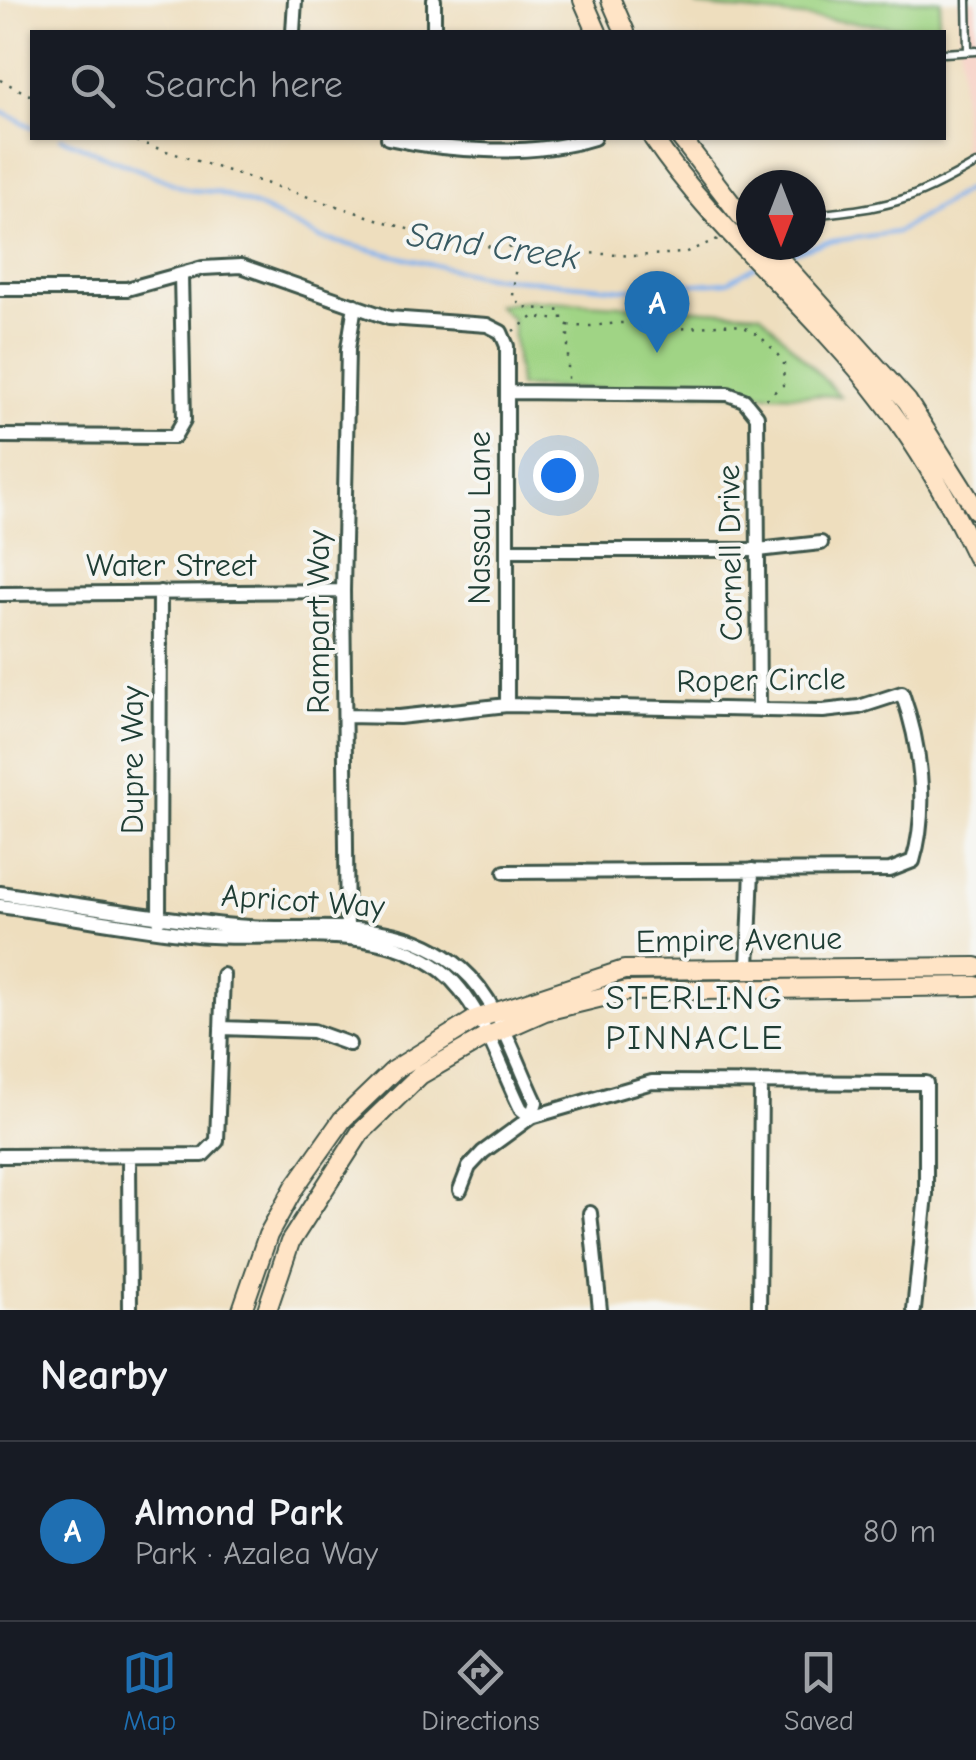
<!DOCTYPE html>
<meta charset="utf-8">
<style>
body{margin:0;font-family:"Comic Neue",sans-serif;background:#242831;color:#f1f3f6}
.compass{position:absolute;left:736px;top:170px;width:90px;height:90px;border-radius:50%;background:#171b24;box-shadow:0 2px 8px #0004;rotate:180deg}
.you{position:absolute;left:558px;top:475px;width:35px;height:35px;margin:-25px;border:8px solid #fff;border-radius:50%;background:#1a73e8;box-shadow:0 0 0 15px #1a73e833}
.badge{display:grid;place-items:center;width:65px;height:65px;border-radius:50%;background:#1f6fb2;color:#fff;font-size:32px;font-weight:700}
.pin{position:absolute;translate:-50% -82px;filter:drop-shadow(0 2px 5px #0008)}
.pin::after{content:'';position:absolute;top:52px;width:35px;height:30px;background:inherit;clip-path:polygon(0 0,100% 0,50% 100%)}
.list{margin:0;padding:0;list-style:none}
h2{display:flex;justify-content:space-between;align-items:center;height:130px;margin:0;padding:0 40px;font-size:42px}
h2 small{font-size:32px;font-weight:400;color:#9ea1a6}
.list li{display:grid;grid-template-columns:65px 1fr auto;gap:30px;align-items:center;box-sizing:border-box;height:180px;padding:0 40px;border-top:2px solid #363941}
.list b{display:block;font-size:38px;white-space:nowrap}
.list p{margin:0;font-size:32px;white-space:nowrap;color:#9ea1a6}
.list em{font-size:32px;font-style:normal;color:#9ea1a6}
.icon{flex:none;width:55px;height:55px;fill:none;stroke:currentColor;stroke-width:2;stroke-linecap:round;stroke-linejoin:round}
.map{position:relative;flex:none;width:976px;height:1310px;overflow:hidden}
.search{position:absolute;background:#171b24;box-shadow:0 2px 8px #0004;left:30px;right:30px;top:30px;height:110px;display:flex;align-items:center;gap:25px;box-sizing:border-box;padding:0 35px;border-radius:0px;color:#9ea1a6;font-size:38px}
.sheet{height:310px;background:#171b24}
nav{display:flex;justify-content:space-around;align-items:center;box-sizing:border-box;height:140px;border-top:2px solid #363941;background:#171b24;font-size:28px;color:#9ea1a6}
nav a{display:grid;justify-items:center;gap:5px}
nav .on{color:#1f6fb2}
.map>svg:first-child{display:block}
.built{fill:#f7d1c6}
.green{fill:#a0d485;stroke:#60885c;stroke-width:2.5}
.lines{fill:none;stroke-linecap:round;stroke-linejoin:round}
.stream{stroke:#83b3ee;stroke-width:4}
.lane-casing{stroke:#3e5549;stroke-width:11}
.street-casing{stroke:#3e5549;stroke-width:18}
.secondary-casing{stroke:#3e5549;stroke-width:22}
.path{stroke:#3e5549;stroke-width:2.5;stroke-dasharray:2.5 8;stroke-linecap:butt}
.lane{stroke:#fff;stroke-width:6}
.street{stroke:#fff;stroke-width:12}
.secondary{stroke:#ffe4c6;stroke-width:18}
.labels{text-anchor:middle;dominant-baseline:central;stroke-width:8;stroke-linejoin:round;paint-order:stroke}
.street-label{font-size:32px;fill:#1f3d34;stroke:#f6f6f2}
.water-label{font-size:35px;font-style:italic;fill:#385a62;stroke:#f6f6f2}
.neighbourhood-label{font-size:35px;letter-spacing:2.5px;fill:#1f3d34;stroke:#f6f6f2}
</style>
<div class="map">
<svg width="976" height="1310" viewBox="0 0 976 1310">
<rect width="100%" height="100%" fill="#f6f6f2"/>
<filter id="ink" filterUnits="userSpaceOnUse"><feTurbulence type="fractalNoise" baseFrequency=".01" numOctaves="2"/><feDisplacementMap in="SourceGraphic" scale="20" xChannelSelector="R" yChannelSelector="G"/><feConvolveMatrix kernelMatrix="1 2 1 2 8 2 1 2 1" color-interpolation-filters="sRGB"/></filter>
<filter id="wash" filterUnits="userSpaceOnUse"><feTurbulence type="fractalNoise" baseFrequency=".0048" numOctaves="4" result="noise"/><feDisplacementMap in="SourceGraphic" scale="40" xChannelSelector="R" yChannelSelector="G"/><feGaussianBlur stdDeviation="2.25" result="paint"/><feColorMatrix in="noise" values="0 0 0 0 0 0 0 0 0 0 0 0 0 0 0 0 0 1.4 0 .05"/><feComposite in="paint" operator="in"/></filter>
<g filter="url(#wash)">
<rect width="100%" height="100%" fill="#eedebe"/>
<!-- built -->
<path class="built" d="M 959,0 L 976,0 L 976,151 L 963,158 Z"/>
<!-- green -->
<path class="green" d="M 698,0 L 941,0 L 937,31 L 697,6 Z
M 530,300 L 760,313 L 840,396 L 519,387 L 512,319 L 497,305 Z"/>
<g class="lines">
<!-- stream -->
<path class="stream" d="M 0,111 L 32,127
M 61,138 L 189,190 L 217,192 L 256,206 L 320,238 L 477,275 L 624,289 L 727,282 L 756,266
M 783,256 L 826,242 L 897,232 L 976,184"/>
</g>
</g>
<g filter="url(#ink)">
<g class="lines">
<!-- lane casing -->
<g class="lane-casing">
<path id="lane" d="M 967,0 L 968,51
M 944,53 L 976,51
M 811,215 C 889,207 907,203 976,164"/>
</g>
<!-- street casing -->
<g class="street-casing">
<path id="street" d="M 293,32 L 295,0
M 434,32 L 434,0
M 388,138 C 451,152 532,157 594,138
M 0,289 L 127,289 L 203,268 L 241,266 L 389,318 L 487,325 L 501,332 L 507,346 L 507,705
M 507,392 L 728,394 L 744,400 L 757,416 L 759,710
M 0,436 L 174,437 L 184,420 L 181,275
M 507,550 L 758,550 L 821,543
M 0,594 L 343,591
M 345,716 L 399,717 L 507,705 L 823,711 L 859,707 L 902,693 C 920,743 929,809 913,861 L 890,870 L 505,872
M 0,893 C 78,905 157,918 235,926 C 314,934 397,911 462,969 C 498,1000 516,1061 536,1102 L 531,1117 L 521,1109 C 499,1065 481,1002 442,971 C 376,919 274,943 197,935 C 131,928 65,915 0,906
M 159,920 L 160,592
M 347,932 L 343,591 L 348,349 L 355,305
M 748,967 L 752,870
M 221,1028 L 313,1031 L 349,1044
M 0,1156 L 203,1155 L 217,1141 L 223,975
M 129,1156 L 130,1310
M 460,1190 L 469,1167 L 483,1152 L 531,1117 L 652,1082 L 926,1083 L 926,1195 L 914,1310
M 590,1213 L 600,1310
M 759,1310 L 761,1082"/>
</g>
<!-- secondary casing -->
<g class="secondary-casing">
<path id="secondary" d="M 583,0 L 597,32
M 611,0 L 625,32
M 653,138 C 718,234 811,306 881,398 C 919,447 949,500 976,556
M 681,138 L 751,229
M 767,245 L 907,401 L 976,510
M 242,1310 L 268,1235 L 294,1188 L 342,1120 L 394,1070 L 476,1019 L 624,970 L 976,967
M 267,1310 L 290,1242 L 360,1133 L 420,1075 L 486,1037 L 545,1011 L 627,991 L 976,986"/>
</g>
<!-- path -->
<path class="path" d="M 0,80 L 32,96
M 126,138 L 454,244 L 633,256 L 684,253 L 718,239
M 517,251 L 513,296 L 522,307 L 562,311 L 562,321 L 568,325 L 568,379
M 568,325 C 591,329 608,322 630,323 C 645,324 661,330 676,329 C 730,326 745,311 784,363 L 783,385 L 762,402
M 513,331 L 533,317 L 561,320"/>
<!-- lane -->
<use href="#lane" class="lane"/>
<!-- street -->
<use href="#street" class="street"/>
<!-- secondary -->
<use href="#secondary" class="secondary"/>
</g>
</g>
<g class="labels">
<!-- street labels -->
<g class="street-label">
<text transform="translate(479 518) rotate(-90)">Nassau Lane</text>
<text transform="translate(730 553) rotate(-91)">Cornell Drive</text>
<text x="171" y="565">Water Street</text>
<text transform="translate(318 622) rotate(-90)">Rampart Way</text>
<text transform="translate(761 680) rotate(-1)">Roper Circle</text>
<text transform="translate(132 760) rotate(-90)">Dupre Way</text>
<text transform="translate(303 901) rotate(4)">Apricot Way</text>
<text transform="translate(739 940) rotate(-1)">Empire Avenue</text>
</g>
<!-- water labels -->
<g class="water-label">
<text transform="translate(493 246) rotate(8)">Sand Creek</text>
</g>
<!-- neighbourhood labels -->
<g class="neighbourhood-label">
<text x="695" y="997">STERLING<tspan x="695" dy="40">PINNACLE</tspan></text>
</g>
</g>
</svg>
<svg class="compass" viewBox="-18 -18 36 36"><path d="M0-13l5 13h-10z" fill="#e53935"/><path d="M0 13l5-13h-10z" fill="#9ea1a6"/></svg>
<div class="you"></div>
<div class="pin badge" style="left:657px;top:353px">A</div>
<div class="search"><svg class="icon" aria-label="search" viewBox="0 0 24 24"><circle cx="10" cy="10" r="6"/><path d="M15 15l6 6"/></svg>Search here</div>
</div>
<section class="sheet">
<h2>Nearby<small></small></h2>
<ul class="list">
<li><span class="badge">A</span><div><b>Almond Park</b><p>Park · Azalea Way</p></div><em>80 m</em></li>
</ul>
</section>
<nav>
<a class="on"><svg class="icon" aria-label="map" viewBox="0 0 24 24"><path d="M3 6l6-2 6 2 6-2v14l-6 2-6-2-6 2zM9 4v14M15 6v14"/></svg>Map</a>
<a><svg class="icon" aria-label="directions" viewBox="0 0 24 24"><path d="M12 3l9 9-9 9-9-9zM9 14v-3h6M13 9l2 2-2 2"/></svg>Directions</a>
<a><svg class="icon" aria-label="saved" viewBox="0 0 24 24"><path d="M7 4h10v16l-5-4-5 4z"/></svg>Saved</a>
</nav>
